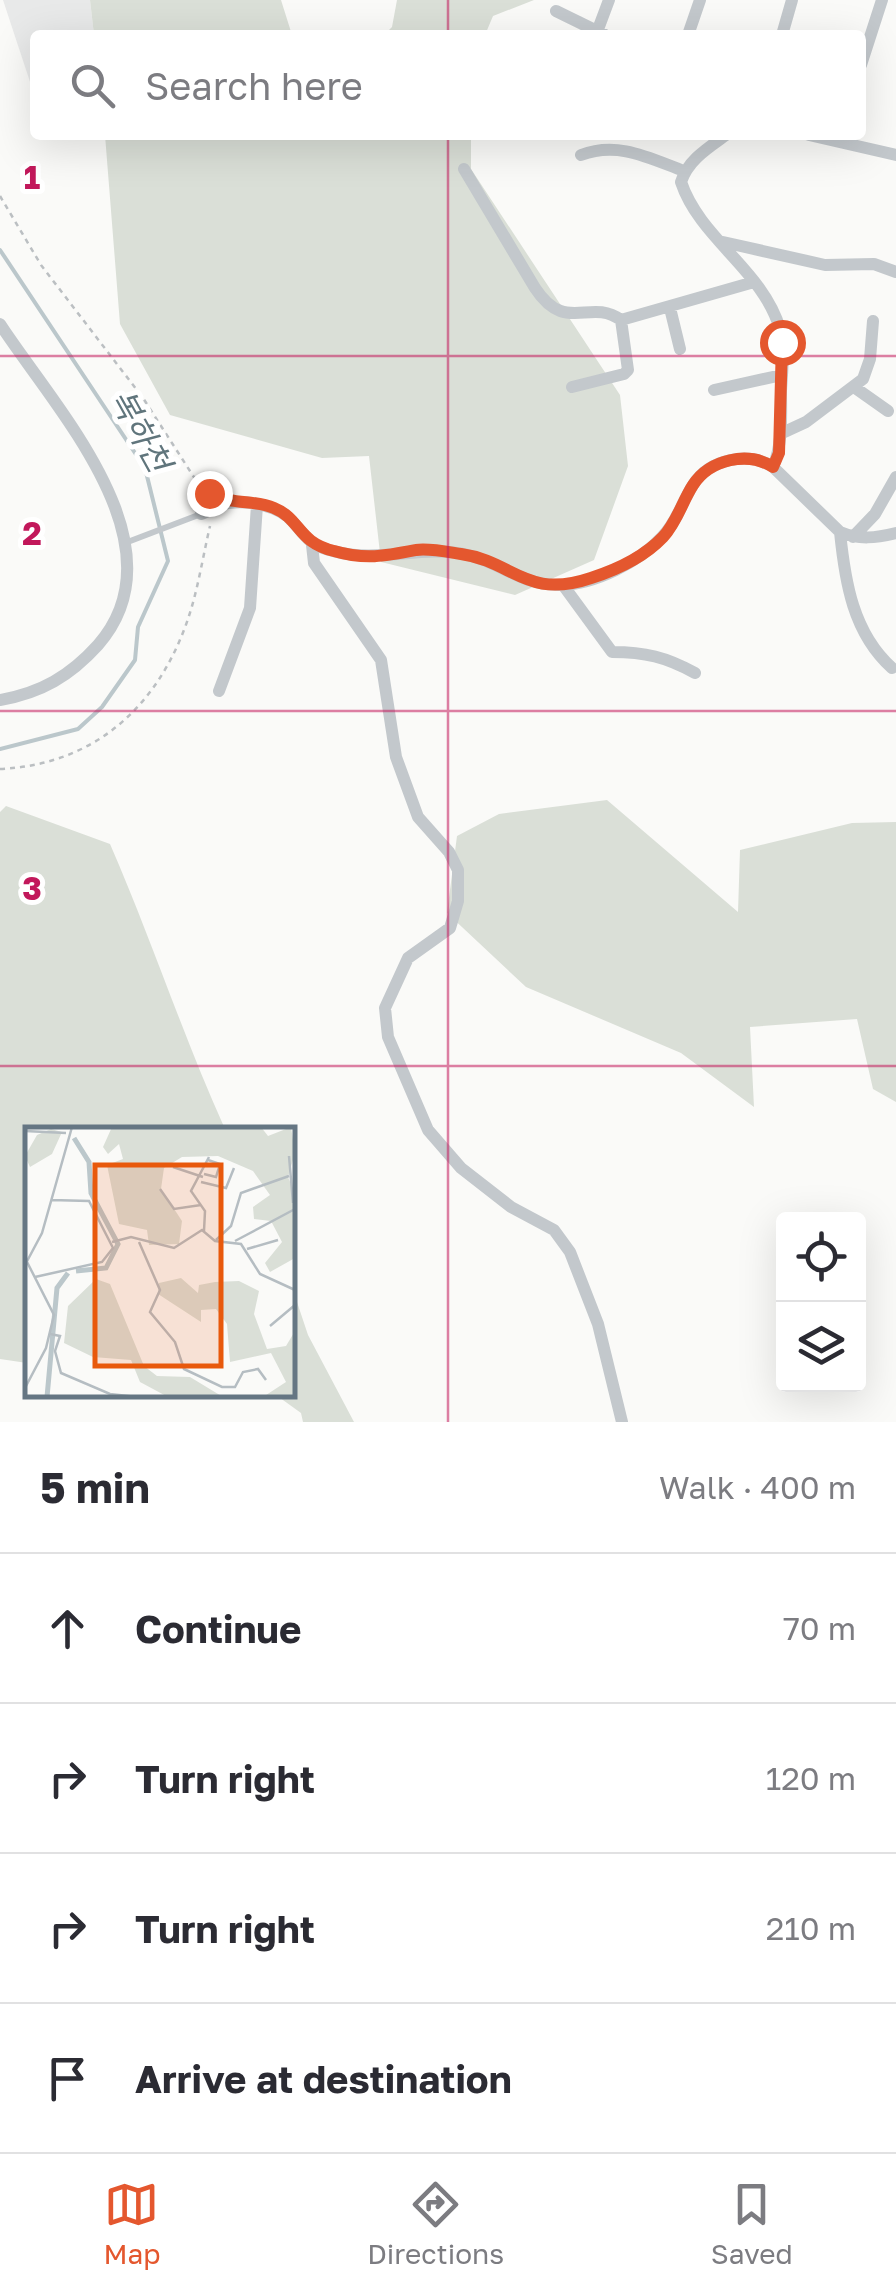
<!DOCTYPE html>
<meta charset="utf-8">
<style>
body{margin:0;font-family:"Golos Text","Noto Sans KR",sans-serif;background:#f7f7f7;color:#2b2b33}
.controls{position:absolute;right:30px;bottom:30px;display:grid;overflow:hidden;border-radius:10px;box-shadow:0 10px 40px #0002}
.controls button{width:90px;height:90px;display:grid;place-items:center;padding:0;border:0;border-bottom:2px solid #e1e1e2;background:#fff;color:#2b2b33;font:50px sans-serif}
.stop{position:absolute;width:30px;height:30px;margin:-22px;border:8px solid #e4572e;border-radius:50%;background:#fff}
.stop.end{background:#e4572e;border-color:#fff;box-shadow:0 2px 10px #0008}
.list{margin:0;padding:0;list-style:none}
h2{display:flex;justify-content:space-between;align-items:center;height:130px;margin:0;padding:0 40px;font-size:42px}
h2 small{font-size:32px;font-weight:400;color:#7c7c81}
.list li{display:grid;grid-template-columns:65px 1fr auto;gap:30px;align-items:center;box-sizing:border-box;height:150px;padding:0 40px;border-top:2px solid #e1e1e2}
.list b{display:block;font-size:38px;white-space:nowrap}
.list em{font-size:32px;font-style:normal;color:#7c7c81}
.icon{flex:none;width:55px;height:55px;fill:none;stroke:currentColor;stroke-width:2;stroke-linecap:round;stroke-linejoin:round}
.map{position:relative;flex:none;width:896px;height:1422px;overflow:hidden}
.search{position:absolute;background:#fff;box-shadow:0 10px 40px #0002;left:30px;right:30px;top:30px;height:110px;display:flex;align-items:center;gap:25px;box-sizing:border-box;padding:0 35px;border-radius:10px;color:#7c7c81;font-size:38px}
.sheet{height:730px;background:#fff}
nav{display:flex;justify-content:space-around;align-items:center;box-sizing:border-box;height:140px;border-top:2px solid #e1e1e2;background:#fff;font-size:28px;color:#7c7c81}
nav a{display:grid;justify-items:center;gap:5px}
nav .on{color:#e4572e}
.map>svg:first-child{display:block}
.built{fill:#e8e9e9}
.green{fill:#dadfd7}
.lines{fill:none;stroke-linecap:round;stroke-linejoin:round}
.stream{stroke:#bbc7cb;stroke-width:4}
.path{stroke:#bbbfc2;stroke-width:2.5;stroke-dasharray:5 5;stroke-linecap:butt}
.service{stroke:#c3c8cc;stroke-width:6}
.minor{stroke:#c3c8cc;stroke-width:12}
.route{stroke:#e4572e;stroke-width:12}
.grid{fill:none;stroke:#c2185b;stroke-width:2.5;stroke-opacity:0.55}
.labels{text-anchor:middle;dominant-baseline:central;stroke-width:10;stroke-linejoin:round;paint-order:stroke}
.water-label{font-size:32px;font-style:italic;fill:#60757c;stroke:#fff}
.inset-river{fill:none;stroke:#bbc7cb;stroke-width:5}
.inset-road{fill:none;stroke:#b5bdc2;stroke-width:2.5}
.view{fill:#e8590c;fill-opacity:0.15;stroke:#e8590c;stroke-width:5}
.inset-edge{fill:none;stroke:#657683;stroke-width:5}
.grid-label{font-size:32px;text-anchor:middle;font-weight:bold;fill:#c2185b;stroke:#fff;stroke-width:10;stroke-linejoin:round;paint-order:stroke}
</style>
<div class="map">
<svg width="896" height="1422" viewBox="0 0 896 1422">
<rect width="100%" height="100%" fill="#fafaf8"/>
<!-- built -->
<path class="built" d="M 3,0 L 90,0 L 94,35 L 35,35 L 35,97 Z"/>
<!-- green -->
<path class="green" d="M 90,0 L 281,0 L 292,35 L 94,35 Z
M 397,0 L 534,0 L 493,16 L 485,35 L 384,35 L 392,27 Z
M 105,135 L 471,135 L 471,169 L 620,395 L 628,466 L 594,560 L 515,595 L 381,562 L 369,456 L 322,458 L 170,415 L 120,324 Z
M 607,800 L 738,912 L 740,850 L 852,823 L 896,822 L 896,1102 L 873,1089 L 857,1019 L 750,1027 L 754,1107 L 681,1053 L 526,987 L 447,913 L 457,836 L 499,814 Z
M 6,806 L 110,844 C 151,938 183,1036 225,1129 L 28,1130 L 27,1363 L 0,1359 L 0,812 Z
M 293,1290 L 308,1335 L 354,1422 L 303,1422 L 301,1413 L 276,1395 L 292,1394 Z"/>
<g class="lines">
<!-- stream -->
<path class="stream" d="M 0,250 L 145,468 L 168,561 L 138,627 L 135,660 L 102,707 L 78,729 L 0,749"/>
<!-- path -->
<path class="path" d="M 0,196 L 41,265 L 143,398 L 199,485 L 212,495
M 0,769 C 89,765 152,713 184,630 C 197,597 202,560 210,526"/>
<!-- service -->
<path class="service" d="M 125,543 L 201,514"/>
<!-- minor -->
<path class="minor" d="M 556,11 L 605,35
M 597,32 L 609,0
M 688,35 L 700,0
M 782,35 L 792,0
M 861,65 L 882,0
M 726,135 C 708,148 688,160 681,182 C 700,239 763,270 780,329 C 785,349 782,371 781,391 C 781,417 783,443 773,467
M 809,135 L 896,155
M 581,155 C 618,141 649,158 684,171
M 464,169 L 535,288 C 566,335 589,297 621,320 L 754,282
M 723,242 L 825,265 L 874,264 L 896,272
M 670,308 L 680,349
M 0,324 C 53,406 186,545 98,645 C 70,676 41,693 0,700
M 572,387 L 624,374 L 628,370 L 621,320
M 854,387 L 888,411
M 714,390 L 782,375
M 780,434 L 806,422 L 863,379 L 870,359 L 873,321
M 201,514 C 210,511 220,504 229,503 C 248,500 279,506 292,521 C 308,538 308,545 333,551 C 379,564 422,544 468,555 C 502,563 522,586 561,585 C 595,584 639,562 662,537 C 677,522 682,502 693,485 C 709,459 748,451 773,467 L 840,532 C 859,540 876,538 896,533
M 840,532 C 845,582 853,633 892,668
M 853,537 L 875,514 L 896,477
M 312,545 L 314,563 L 381,660 L 396,757 L 418,817 L 449,852 L 458,870 L 458,901 L 450,928 L 408,958 L 385,1008 L 388,1037 L 428,1130 L 461,1168 L 511,1207 L 554,1230 L 570,1252 L 598,1324 L 622,1422
M 563,585 L 612,652 C 645,652 666,657 695,673
M 219,691 L 250,608 L 257,505"/>
</g>
<g class="lines">
<!-- route -->
<path class="route" d="M 209,493 C 234,506 253,499 274,508 C 301,519 297,542 334,551 C 365,560 385,556 416,550 C 429,548 448,552 461,554 C 513,561 526,600 591,578 C 616,570 644,557 663,537 C 677,522 682,502 693,485 C 710,459 748,451 773,467 L 779,453 L 782,342"/>
</g>
<!-- grid -->
<path class="grid" d="M 448,0 L 448,35M 448,135 L 448,1422M 0,356 L 896,356M 0,711 L 896,711M 0,1066 L 896,1066"/>
<g class="labels">
<!-- water labels -->
<g class="water-label">
<text transform="translate(141 430) rotate(61)">복하천</text>
</g>
</g>
<!-- overview -->
<g transform="translate(25 1127)">
<rect width="270" height="270" fill="#fafaf8"/>
<path d="M 87,0 L 236,0 L 243,9 L 266,0 L 270,26 L 263,50 L 270,67 L 270,131 L 245,145 L 240,136 L 257,115 L 246,94 L 229,92 L 228,80 L 245,68 L 228,44 L 193,29 L 157,30 L 139,41 L 136,62 L 157,94 L 154,117 L 124,118 L 122,103 L 94,97 L 82,38 L 98,32 L 94,17 L 83,27 L 78,20 ZM 26,2 L 37,5 L 27,27 L 5,40 L 0,29 L 12,8 ZM 156,151 L 173,166 L 174,158 L 190,155 L 214,154 L 234,164 L 229,187 L 242,222 L 261,219 L 270,204 L 270,270 L 238,270 L 261,255 L 246,226 L 205,235 L 202,197 L 191,182 L 176,183 L 176,195 L 133,167 L 134,156 ZM 71,152 L 85,157 L 119,239 L 132,249 L 165,250 L 198,270 L 143,270 L 115,255 L 106,233 L 68,230 L 39,216 L 43,179 Z" fill="#dadfd7"/>
<path class="inset-river" d="M 49,11 L 64,35 L 66,66 L 93,117 L 81,141 L 51,144M 22,270 L 32,161 L 43,146"/>
<path class="inset-road" d="M 0,4 L 41,6M 264,29 L 268,76M 148,40 L 178,50M 179,47 L 191,50 L 195,37 L 183,33M 176,55 L 201,61 L 209,41M 135,62 L 149,82 L 176,78M 179,104 L 180,84 L 166,64 L 184,30M 191,113 L 206,99 L 216,66 L 264,49M 210,114 L 270,82M 87,115 L 106,110 L 149,121 L 177,103 L 190,114 L 216,117 L 235,147 L 270,163M 114,115 L 135,163 L 125,185 L 150,215 L 159,242 L 197,260 L 210,260 L 218,245 L 233,242 L 241,253M 222,122 L 253,113M 0,138 L 17,106 L 47,0M 10,150 L 77,135 L 88,121 L 64,74 L 26,73M 245,199 L 270,178M 25,207 L 35,209 L 30,224 L 36,246 L 85,267 L 112,270M 0,261 L 21,221 L 29,188 L 0,131"/>
<path class="view" d="M 70,38 L 196,38 L 196,239 L 70,239 Z"/>
<rect width="270" height="270" class="inset-edge"/>
</g>
<g class="grid-label">
<text x="32" y="189">1</text>
<text x="32" y="545">2</text>
<text x="32" y="900">3</text>
</g>
</svg>
<div class="controls">
<button><svg class="icon" aria-label="locate" viewBox="0 0 24 24"><circle cx="12" cy="12" r="6"/><path d="M12 2v4M12 18v4M2 12h4M18 12h4"/></svg></button>
<button><svg class="icon" aria-label="layers" viewBox="0 0 24 24"><path d="M12 4l9 5-9 5-9-5zM3 14l9 5 9-5"/></svg></button>
</div>
<div class="stop" style="left:782px;top:342px"></div>
<div class="stop end" style="left:209px;top:493px"></div>
<div class="search"><svg class="icon" aria-label="search" viewBox="0 0 24 24"><circle cx="10" cy="10" r="6"/><path d="M15 15l6 6"/></svg>Search here</div>
</div>
<section class="sheet">
<h2>5 min<small>Walk · 400 m</small></h2>
<ul class="list">
<li><svg class="icon" aria-label="ahead" viewBox="0 0 24 24"><path d="M12 20V5M6 11l6-6 6 6"/></svg><div><b>Continue</b></div><em>70 m</em></li>
<li><svg class="icon" aria-label="right" viewBox="0 0 24 24"><path d="M7 20v-9h11M14 6l5 5-5 5"/></svg><div><b>Turn right</b></div><em>120 m</em></li>
<li><svg class="icon" aria-label="right" viewBox="0 0 24 24"><path d="M7 20v-9h11M14 6l5 5-5 5"/></svg><div><b>Turn right</b></div><em>210 m</em></li>
<li><svg class="icon" aria-label="arrive" viewBox="0 0 24 24"><path d="M6 21V4h12l-3 4 3 4H6"/></svg><div><b>Arrive at destination</b></div></li>
</ul>
</section>
<nav>
<a class="on"><svg class="icon" aria-label="map" viewBox="0 0 24 24"><path d="M3 6l6-2 6 2 6-2v14l-6 2-6-2-6 2zM9 4v14M15 6v14"/></svg>Map</a>
<a><svg class="icon" aria-label="directions" viewBox="0 0 24 24"><path d="M12 3l9 9-9 9-9-9zM9 14v-3h6M13 9l2 2-2 2"/></svg>Directions</a>
<a><svg class="icon" aria-label="saved" viewBox="0 0 24 24"><path d="M7 4h10v16l-5-4-5 4z"/></svg>Saved</a>
</nav>
